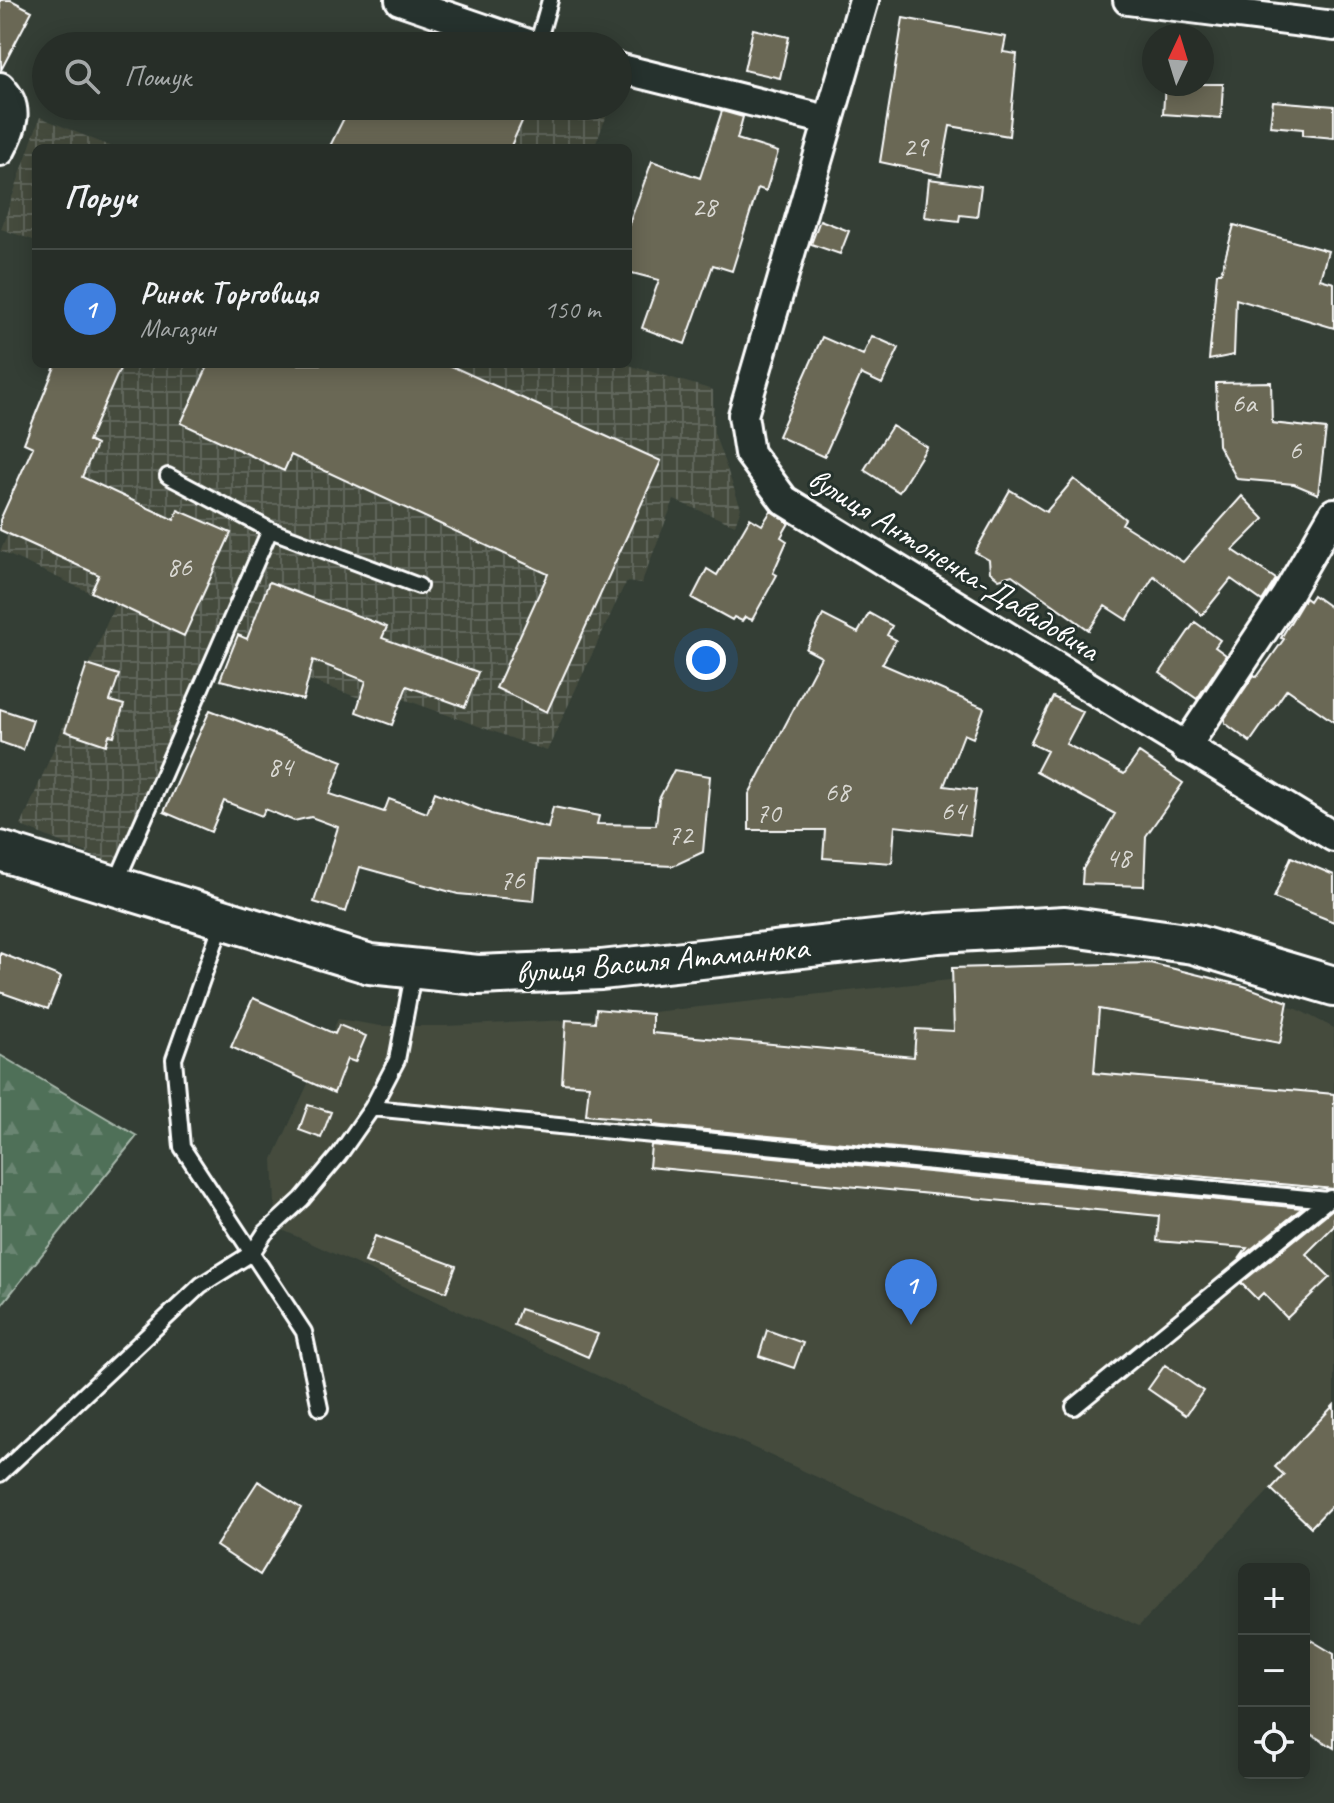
<!DOCTYPE html>
<html lang="uk">
<meta charset="utf-8">
<style>
body{margin:0;font-family:Caveat,sans-serif;background:#2f3630;color:#f1f3f6}
.controls{position:absolute;right:24px;bottom:24px;display:grid;overflow:hidden;border-radius:12px;box-shadow:0 4px 20px #0003}
.controls button{width:72px;height:72px;display:grid;place-items:center;padding:0;border:0;border-bottom:2px solid #434a45;background:#272e28;color:#f1f3f6;font:40px sans-serif}
.compass{position:absolute;left:1142px;top:24px;width:72px;height:72px;border-radius:50%;background:#272e28;box-shadow:0 4px 20px #0003;rotate:4deg}
.you{position:absolute;left:706px;top:660px;width:28px;height:28px;margin:-20px;border:6px solid #fff;border-radius:50%;background:#1a73e8;box-shadow:0 0 0 12px #1a73e833}
.badge{display:grid;place-items:center;width:52px;height:52px;border-radius:50%;background:#1a73e8;color:#fff;font-size:26px;font-weight:700}
.pin{position:absolute;translate:-50% -66px;filter:drop-shadow(0 2px 4px #0008)}
.pin::after{content:'';position:absolute;top:42px;width:28px;height:24px;background:inherit;clip-path:polygon(0 0,100% 0,50% 100%)}
.list{margin:0;padding:0;list-style:none}
h2{display:flex;justify-content:space-between;align-items:center;height:104px;margin:0;padding:0 32px;font-size:34px}
h2 small{font-size:26px;font-weight:400;color:#a4a8a8}
.list li{display:grid;grid-template-columns:52px 1fr auto;gap:24px;align-items:center;box-sizing:border-box;height:120px;padding:0 32px;border-top:2px solid #434a45}
.list b{display:block;font-size:30px;white-space:nowrap}
.list p{margin:0;font-size:26px;white-space:nowrap;color:#a4a8a8}
.list em{font-size:26px;font-style:normal;color:#a4a8a8}
.icon{flex:none;width:44px;height:44px;fill:none;stroke:currentColor;stroke-width:2;stroke-linecap:round;stroke-linejoin:round}
.map{position:relative;flex:none;width:1334px;height:1803px;overflow:hidden}
.search{position:absolute;background:#272e28;box-shadow:0 4px 20px #0003;left:32px;top:32px;width:600px;height:88px;display:flex;align-items:center;gap:20px;box-sizing:border-box;padding:0 28px;border-radius:44px;color:#a4a8a8;font-size:30px}
.panel{position:absolute;background:#272e28;box-shadow:0 4px 20px #0003;left:32px;top:144px;width:600px;height:224px;border-radius:12px}
.map>svg:first-child{display:block}
.built{fill:#444b3e}
.industrial{fill:url(#industrial-grid)}
.forest{fill:url(#forest-firs);stroke:#a8b8ac;stroke-width:2}
.building{fill:#6a6854;stroke:#fff;stroke-width:2}
.lines{fill:none;stroke-linecap:round;stroke-linejoin:round}
.lane-casing{stroke:#fff;stroke-width:20}
.street-casing{stroke:#fff;stroke-width:34}
.secondary-casing{stroke:#fff;stroke-width:44}
.lane{stroke:#26332d;stroke-width:14}
.street{stroke:#26332d;stroke-width:28}
.secondary{stroke:#26332d;stroke-width:38}
.labels{text-anchor:middle;dominant-baseline:central;stroke-width:6;stroke-linejoin:round;paint-order:stroke}
.number-label{font-size:28px;fill:#dad9d4}
.street-label{font-size:32px;fill:#fff;stroke:#26332d}
</style>
<div class="map">
<svg width="1334" height="1803" viewBox="0 0 1334 1803">
<defs>
<pattern id="industrial-grid" width="8" height="8" patternUnits="userSpaceOnUse" patternTransform="scale(2)"><rect width="8" height="8" fill="#444b3e"/><path d="M0 4h8M4 0v8" fill="none" stroke="#60665b"/></pattern>
<pattern id="forest-firs" width="22" height="20" patternUnits="userSpaceOnUse" patternTransform="scale(2)"><rect width="22" height="20" fill="#507059"/><path d="M5 1l3.5 6h-7zM16 11l3.5 6h-7z" fill="#6a8572"/></pattern>
</defs>
<rect width="100%" height="100%" fill="#343e35"/>
<filter id="ink" filterUnits="userSpaceOnUse"><feTurbulence type="fractalNoise" baseFrequency=".0125" numOctaves="2"/><feDisplacementMap in="SourceGraphic" scale="16" xChannelSelector="R" yChannelSelector="G"/><feConvolveMatrix kernelMatrix="1 2 1 2 8 2 1 2 1" color-interpolation-filters="sRGB"/></filter>
<g filter="url(#ink)">
<!-- built -->
<path class="built" d="M 1014,973 L 1165,975 L 1297,1009 L 1334,1028 L 1334,1423 L 1139,1626 L 276,1227 L 273,1159 L 338,1019 L 381,1026 L 445,1026 L 588,1019 Z"/>
<!-- industrial -->
<path class="industrial" d="M 384,106 L 575,106 L 607,115 L 594,148 L 363,148 Z
M 40,117 L 114,148 L 36,148 L 36,241 L 1,229 Z
M 73,364 L 625,364 L 713,390 L 714,433 L 741,508 L 735,525 L 674,500 L 641,584 L 627,582 L 623,588 L 547,751 L 384,692 L 365,700 L 227,651 L 132,871 L 21,826 L 115,604 L 0,551 L 37,475 L 27,454 Z"/>
<!-- forest -->
<path class="forest" d="M 0,1055 L 137,1136 L 0,1307 Z"/>
<!-- building -->
<path class="building" d="M 0,0 L 11,0 L 32,11 L 1,70 Z
M 903,18 L 1006,37 L 1003,52 L 1017,54 L 1009,136 L 950,126 L 941,175 L 880,162 Z
M 753,29 L 789,37 L 780,78 L 744,70 Z
M 1165,84 L 1223,84 L 1221,118 L 1163,114 Z
M 1273,101 L 1334,106 L 1334,138 L 1303,135 L 1303,129 L 1270,126 Z
M 350,106 L 529,106 L 510,148 L 329,148 Z
M 722,111 L 743,117 L 737,139 L 778,152 L 766,191 L 758,188 L 732,271 L 713,265 L 685,344 L 642,328 L 659,280 L 628,272 L 628,227 L 652,161 L 700,178 Z
M 929,179 L 981,186 L 977,217 L 960,215 L 959,221 L 925,217 Z
M 820,220 L 849,231 L 840,254 L 811,244 Z
M 1234,225 L 1328,251 L 1320,279 L 1334,283 L 1334,328 L 1236,299 L 1234,355 L 1209,360 L 1217,273 L 1221,273 Z
M 872,336 L 899,348 L 882,384 L 861,374 L 824,457 L 778,436 L 822,337 L 863,355 Z
M 56,364 L 122,364 L 88,441 L 96,445 L 82,477 L 174,520 L 178,510 L 231,533 L 184,636 L 91,592 L 99,575 L 0,530 L 0,520 L 33,447 L 24,443 Z
M 209,364 L 447,364 L 661,461 L 547,712 L 496,688 L 548,574 L 291,455 L 284,471 L 181,423 Z
M 1271,382 L 1272,423 L 1326,429 L 1318,494 L 1294,484 L 1237,479 L 1218,445 L 1216,383 Z
M 892,426 L 927,447 L 899,492 L 864,470 Z
M 1074,479 L 1125,519 L 1122,524 L 1183,562 L 1242,496 L 1264,519 L 1233,550 L 1276,579 L 1262,601 L 1231,579 L 1202,615 L 1154,576 L 1127,620 L 1105,606 L 1089,630 L 1012,575 L 999,579 L 990,572 L 989,560 L 975,552 L 1010,490 L 1046,512 Z
M 771,511 L 789,523 L 781,537 L 787,541 L 773,573 L 777,575 L 752,620 L 745,617 L 742,621 L 734,617 L 732,620 L 692,598 L 707,569 L 717,575 L 750,518 L 762,525 Z
M 269,582 L 387,627 L 382,638 L 478,672 L 465,707 L 407,686 L 392,725 L 356,712 L 366,681 L 313,660 L 303,700 L 220,680 L 238,635 L 247,639 Z
M 1313,595 L 1334,610 L 1334,722 L 1287,689 L 1250,742 L 1225,723 L 1225,718 L 1254,675 L 1257,677 L 1284,639 L 1281,638 L 1305,598 L 1309,601 Z
M 869,613 L 892,626 L 887,635 L 896,640 L 882,664 L 984,708 L 973,738 L 964,734 L 944,786 L 976,790 L 970,835 L 895,826 L 892,863 L 823,858 L 825,830 L 749,830 L 749,794 L 821,657 L 806,649 L 823,615 L 858,633 Z
M 1195,622 L 1220,640 L 1215,647 L 1226,655 L 1197,699 L 1160,673 Z
M 87,665 L 119,675 L 110,701 L 124,705 L 114,736 L 109,735 L 106,745 L 65,731 Z
M 1053,697 L 1083,712 L 1066,744 L 1124,774 L 1139,753 L 1183,783 L 1146,836 L 1144,886 L 1082,884 L 1083,869 L 1115,814 L 1036,772 L 1047,751 L 1030,743 Z
M 0,709 L 33,720 L 23,750 L 0,742 Z
M 210,710 L 343,761 L 330,794 L 384,812 L 389,799 L 427,813 L 435,792 L 491,814 L 548,828 L 553,807 L 599,816 L 597,824 L 656,825 L 659,799 L 674,770 L 710,776 L 703,852 L 673,866 L 538,860 L 534,901 L 458,894 L 360,867 L 346,912 L 314,902 L 338,827 L 311,817 L 294,821 L 265,809 L 262,816 L 224,801 L 211,832 L 164,812 Z
M 1291,857 L 1334,875 L 1334,922 L 1274,898 Z
M 0,953 L 61,977 L 48,1009 L 0,992 Z
M 1150,963 L 1244,986 L 1288,1002 L 1280,1043 L 1099,1009 L 1094,1073 L 1334,1094 L 1334,1189 L 653,1125 L 653,1121 L 586,1115 L 589,1085 L 562,1083 L 566,1020 L 595,1022 L 596,1009 L 652,1014 L 652,1033 L 914,1057 L 916,1029 L 954,1031 L 952,968 Z
M 253,998 L 335,1034 L 339,1025 L 366,1036 L 355,1062 L 347,1059 L 334,1093 L 231,1047 Z
M 308,1105 L 331,1112 L 321,1138 L 299,1130 Z
M 651,1145 L 1302,1208 L 1239,1259 L 1247,1248 L 1157,1241 L 1159,1216 L 649,1167 Z
M 1334,1208 L 1334,1226 L 1306,1254 L 1330,1277 L 1287,1318 L 1263,1293 L 1257,1299 L 1241,1283 Z
M 375,1236 L 456,1266 L 446,1292 L 365,1262 Z
M 520,1309 L 598,1334 L 588,1357 L 514,1325 Z
M 767,1330 L 803,1343 L 794,1368 L 759,1356 Z
M 1165,1365 L 1203,1391 L 1186,1415 L 1148,1389 Z
M 1334,1405 L 1334,1503 L 1311,1527 L 1271,1489 L 1284,1475 L 1275,1467 Z
M 258,1481 L 301,1508 L 260,1575 L 216,1546 Z
M 1304,1636 L 1334,1654 L 1334,1748 L 1304,1730 Z"/>
<g class="lines">
<!-- lane casing -->
<g class="lane-casing">
<path id="lane" d="M 537,46 L 550,0
M 168,476 L 270,530 L 419,586
M 115,885 L 270,530
M 223,920 L 174,1059 L 182,1147 L 304,1332 L 320,1408
M 372,1108 L 1328,1200
M 1074,1407 L 1330,1198
M 0,1474 L 201,1285 L 252,1253 L 265,1233 L 302,1199 L 339,1155 L 372,1108 L 397,1060 L 414,969"/>
</g>
<!-- street casing -->
<g class="street-casing">
<path id="street" d="M 400,0 L 534,46
M 864,0 L 743,415 L 749,453 L 784,500 L 1334,837
M 1128,0 L 1334,26
M 618,68 L 827,120
M 0,87 C 21,108 12,129 0,151
M 1185,748 L 1286,596 L 1334,513"/>
</g>
<!-- secondary casing -->
<g class="secondary-casing">
<path id="secondary" d="M 0,851 L 370,964 L 478,975 L 601,970 L 938,933 L 1065,926 L 1193,944 L 1334,986"/>
</g>
<!-- lane -->
<use href="#lane" class="lane"/>
<!-- street -->
<use href="#street" class="street"/>
<!-- secondary -->
<use href="#secondary" class="secondary"/>
</g>
</g>
<g class="labels">
<!-- number labels -->
<g class="number-label">
<text x="915" y="146">29</text>
<text x="704" y="206">28</text>
<text x="1244" y="402">6а</text>
<text x="1295" y="449">6</text>
<text x="179" y="566">86</text>
<text x="280" y="766">84</text>
<text x="837" y="791">68</text>
<text x="953" y="810">64</text>
<text x="768" y="812">70</text>
<text x="680" y="834">72</text>
<text x="1118" y="857">48</text>
<text x="512" y="879">76</text>
</g>
<!-- street labels -->
<g class="street-label">
<text transform="translate(954 564) rotate(32)">вулиця Антоненка-Давидовича</text>
<text transform="translate(662 960) rotate(-5)">вулиця Василя Атаманюка</text>
</g>
</g>
</svg>
<div class="controls">
<button>+</button>
<button>−</button>
<button><svg class="icon" aria-label="locate" viewBox="0 0 24 24"><circle cx="12" cy="12" r="6"/><path d="M12 2v4M12 18v4M2 12h4M18 12h4"/></svg></button>
</div>
<svg class="compass" viewBox="-18 -18 36 36"><path d="M0-13l5 13h-10z" fill="#e53935"/><path d="M0 13l5-13h-10z" fill="#a4a8a8"/></svg>
<div class="you"></div>
<div class="pin badge" style="left:911px;top:1325px;background:#3f7fe0">1</div>
<div class="search"><svg class="icon" aria-label="search" viewBox="0 0 24 24"><circle cx="10" cy="10" r="6"/><path d="M15 15l6 6"/></svg>Пошук</div>
<section class="panel">
<h2>Поруч<small></small></h2>
<ul class="list">
<li><span class="badge" style="background:#3f7fe0">1</span><div><b>Ринок Торговиця</b><p>Магазин</p></div><em>150 m</em></li>
</ul>
</section>
</div>
